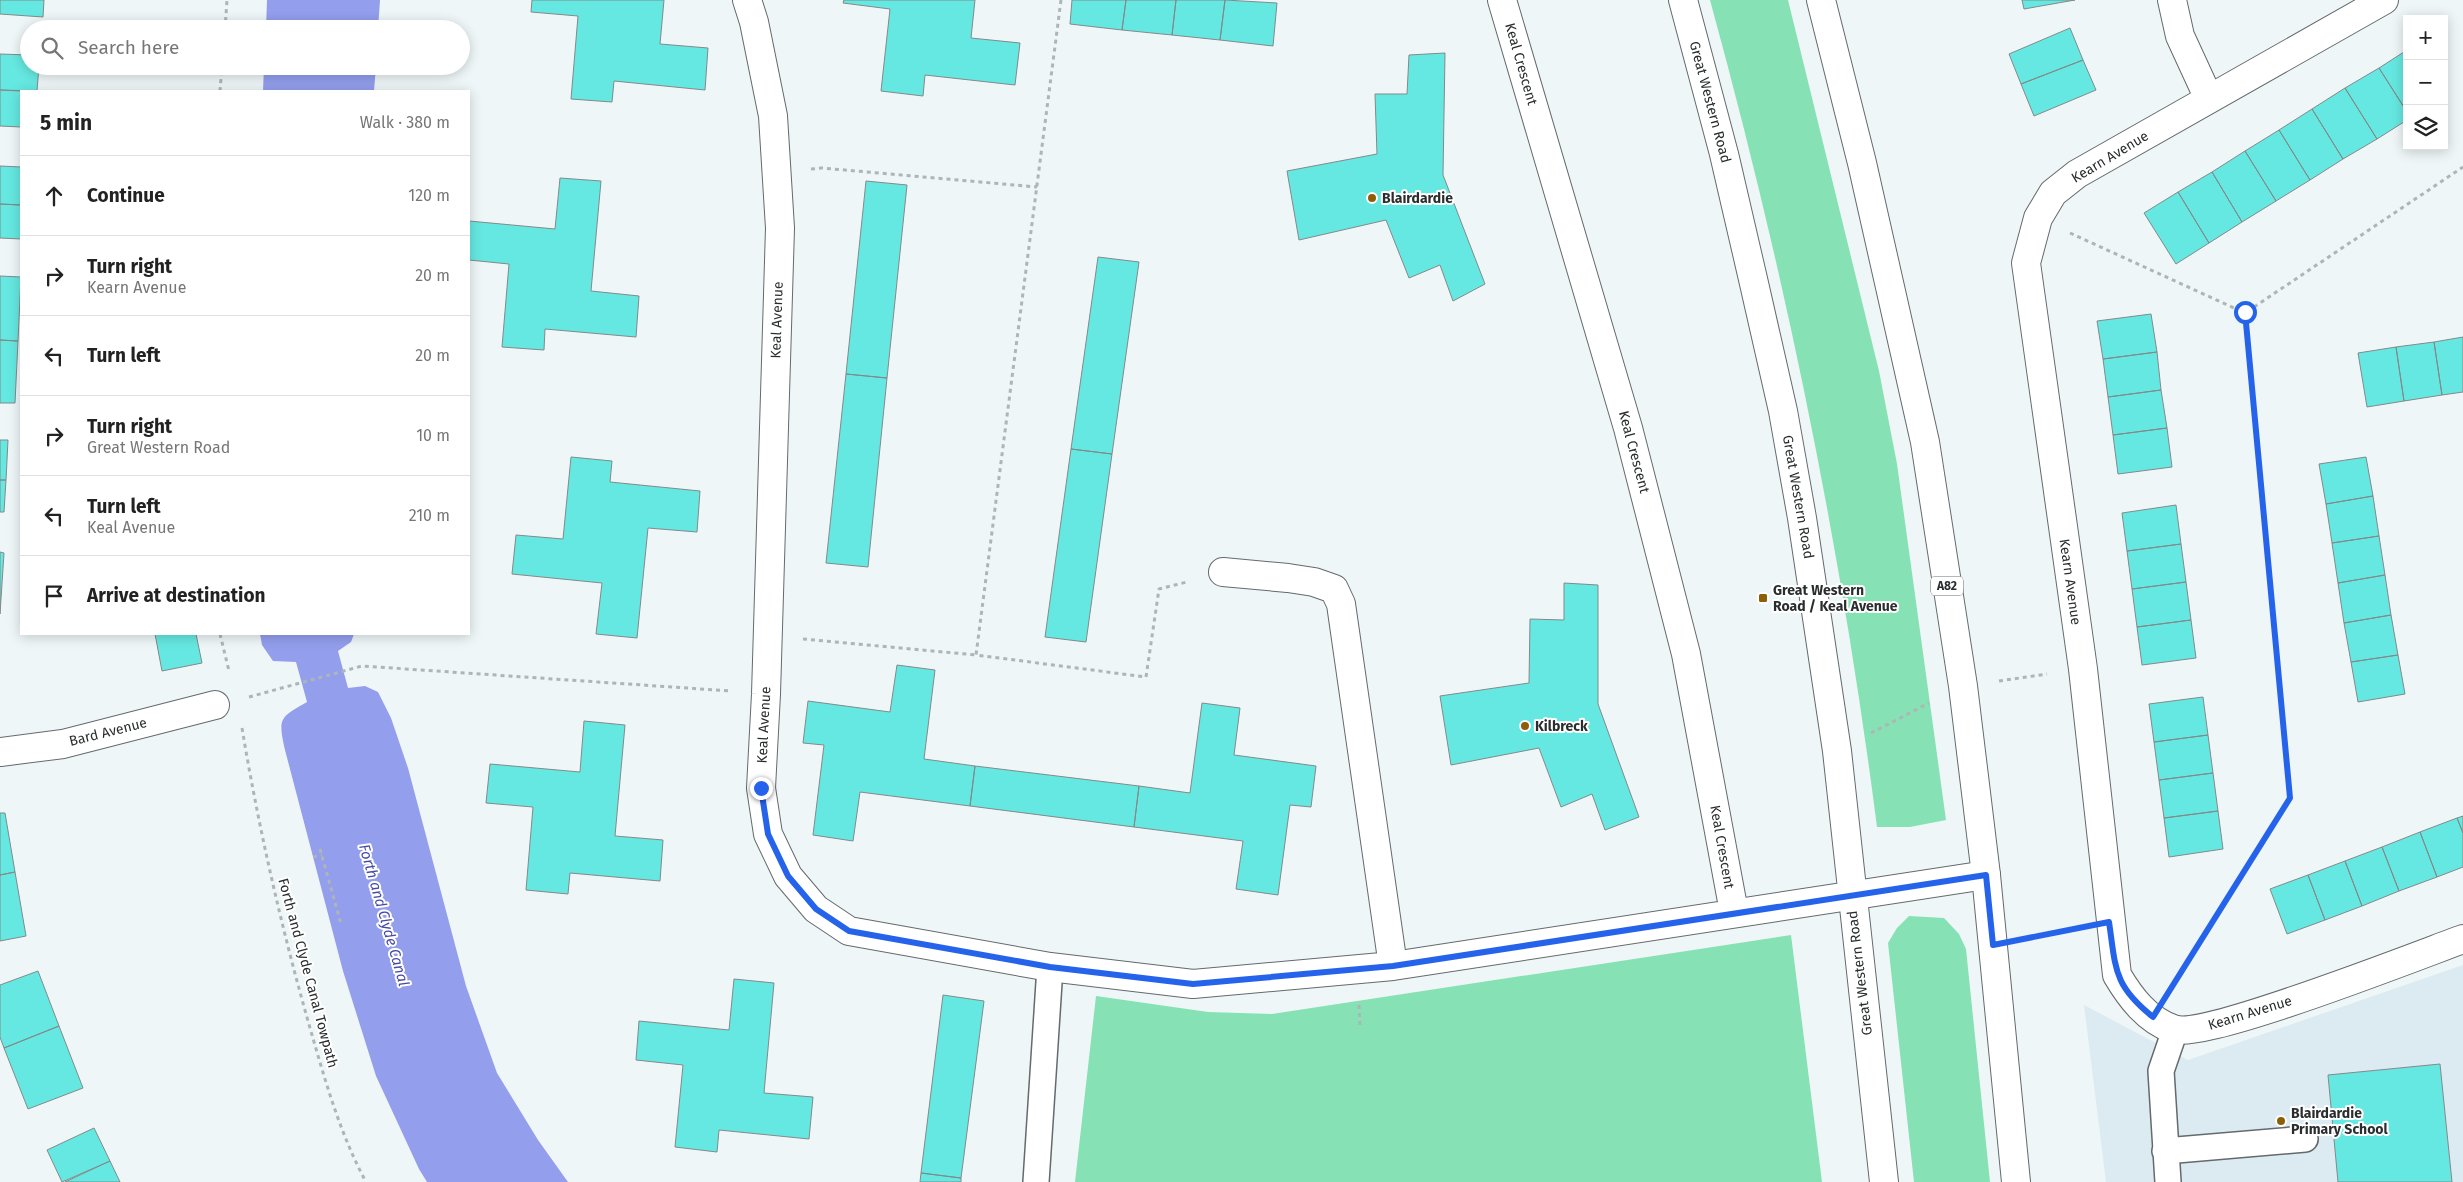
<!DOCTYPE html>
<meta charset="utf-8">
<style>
body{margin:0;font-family:"Fira Sans",sans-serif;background:#f2f2f2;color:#222}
.controls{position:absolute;right:15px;top:15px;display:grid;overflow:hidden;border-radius:0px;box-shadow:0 2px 12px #0003}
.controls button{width:45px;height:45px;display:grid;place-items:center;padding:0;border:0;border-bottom:1px solid #e0e0e0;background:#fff;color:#222;font:25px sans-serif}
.stop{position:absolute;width:15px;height:15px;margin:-11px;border:4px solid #2563eb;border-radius:50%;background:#fff}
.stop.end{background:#2563eb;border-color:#fff;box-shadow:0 1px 5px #0008}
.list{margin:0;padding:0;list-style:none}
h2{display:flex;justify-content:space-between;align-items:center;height:65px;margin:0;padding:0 20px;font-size:21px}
h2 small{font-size:16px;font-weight:400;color:#767676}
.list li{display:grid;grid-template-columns:32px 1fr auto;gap:15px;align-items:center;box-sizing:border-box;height:80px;padding:0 20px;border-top:1px solid #e0e0e0}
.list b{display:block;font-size:19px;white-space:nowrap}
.list p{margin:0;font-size:16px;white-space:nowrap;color:#767676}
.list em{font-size:16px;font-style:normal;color:#767676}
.icon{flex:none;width:28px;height:28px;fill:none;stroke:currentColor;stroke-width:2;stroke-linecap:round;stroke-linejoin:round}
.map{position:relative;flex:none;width:2463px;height:1182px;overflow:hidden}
.search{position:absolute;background:#fff;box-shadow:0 2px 12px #0003;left:20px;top:20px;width:450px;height:55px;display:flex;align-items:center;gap:12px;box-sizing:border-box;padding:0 18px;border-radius:28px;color:#767676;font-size:19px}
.panel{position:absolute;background:#fff;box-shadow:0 2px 12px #0003;left:20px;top:90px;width:450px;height:545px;border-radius:0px}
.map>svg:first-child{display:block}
.built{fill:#dbebf1}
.green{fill:#86e1b4}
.water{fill:#939eed}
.building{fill:#65e8e1;stroke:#838a89}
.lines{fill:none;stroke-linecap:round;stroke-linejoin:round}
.service-casing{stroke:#646a6d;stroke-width:28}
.minor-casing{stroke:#646a6d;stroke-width:30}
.primary-casing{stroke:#646a6d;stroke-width:30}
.path{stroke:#afb5b7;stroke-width:3;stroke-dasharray:4 4;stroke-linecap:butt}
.service{stroke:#fff;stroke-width:25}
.minor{stroke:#fff;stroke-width:28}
.primary{stroke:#fff;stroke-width:28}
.route{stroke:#2563eb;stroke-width:6}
.poi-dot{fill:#8d5e06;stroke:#fff;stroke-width:2}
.labels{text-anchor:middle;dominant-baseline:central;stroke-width:4;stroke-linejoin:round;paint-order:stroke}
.shield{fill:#fff;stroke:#6a6c6d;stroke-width:1}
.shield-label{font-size:12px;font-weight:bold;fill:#2a2d2e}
.street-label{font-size:14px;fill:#2a2d2e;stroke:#fff}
.poi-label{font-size:14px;font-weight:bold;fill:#2a2d2e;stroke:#fff;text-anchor:start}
.water-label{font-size:15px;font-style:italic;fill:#464aa6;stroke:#fff}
</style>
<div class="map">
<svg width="2463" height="1182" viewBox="0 0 2463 1182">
<rect width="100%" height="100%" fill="#eef6f8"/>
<!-- built -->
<path class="built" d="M 2463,965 L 2463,1182 L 2106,1182 L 2084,1005 L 2188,1060 Z"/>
<!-- green -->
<path class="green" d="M 1710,0 L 1788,0 L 1879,371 L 1897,464 L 1946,820 L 1910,827 L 1877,827 C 1841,546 1785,273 1710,0 Z
M 1909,916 L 1944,918 L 1959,934 L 1966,949 L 1990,1182 L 1914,1182 L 1888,943 L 1897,928 Z
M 1791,935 L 1822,1182 L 1075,1182 L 1096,996 L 1208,1012 L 1272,1014 Z"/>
<!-- water -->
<path class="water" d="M 267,0 L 380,0 L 378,29 L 266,29 Z
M 264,66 L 376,66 L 374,91 L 263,91 Z
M 260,634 L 354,634 L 351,642 L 338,651 L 348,688 L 365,686 L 378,692 L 391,718 L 408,768 L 466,986 L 497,1073 L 538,1140 L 568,1182 L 427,1182 L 419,1169 L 376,1076 L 343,971 L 285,750 C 278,718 279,718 307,702 L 296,662 L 273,661 L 262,645 Z"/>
<!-- building -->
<path class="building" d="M 0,0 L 44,0 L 43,17 L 0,14 Z
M 532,0 L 664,0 L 660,44 L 708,48 L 705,90 L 614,81 L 612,102 L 571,99 L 578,16 L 531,12 Z
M 844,0 L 975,0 L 971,38 L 1020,43 L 1015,85 L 925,75 L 923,96 L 881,91 L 890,9 L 843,3 Z
M 1072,0 L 1126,0 L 1122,30 L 1070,24 Z
M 1126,0 L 1176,0 L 1172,35 L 1122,30 Z
M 1176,0 L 1225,0 L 1220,40 L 1172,35 Z
M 1225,0 L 1277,3 L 1273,46 L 1220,40 Z
M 2022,0 L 2075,0 L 2024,9 Z
M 2070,28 L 2083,60 L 2021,84 L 2009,54 Z
M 2407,50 L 2407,112 L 2379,68 Z
M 1445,53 L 1443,175 L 1485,284 L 1453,301 L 1440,265 L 1409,278 L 1386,220 L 1299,240 L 1287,171 L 1377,154 L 1375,94 L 1407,94 L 1409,55 Z
M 0,54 L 29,55 L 29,66 L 39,66 L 37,91 L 0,90 Z
M 2083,60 L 2096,90 L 2034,116 L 2021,84 Z
M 2379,68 L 2407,112 L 2407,120 L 2377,139 L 2345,88 Z
M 2345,88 L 2377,139 L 2343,159 L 2312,109 Z
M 0,90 L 21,91 L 21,127 L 0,126 Z
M 2312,109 L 2343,159 L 2310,180 L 2279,130 Z
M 2279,130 L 2310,180 L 2276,201 L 2245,151 Z
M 2245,151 L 2276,201 L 2242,222 L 2212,172 Z
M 0,166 L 21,167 L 21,205 L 0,204 Z
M 2212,172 L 2242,222 L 2209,243 L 2178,192 Z
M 560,178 L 601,181 L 591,291 L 639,296 L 636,337 L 545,329 L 544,350 L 502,347 L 509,264 L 469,260 L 469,221 L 555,229 Z
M 866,181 L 907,185 L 887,378 L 846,374 Z
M 2178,192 L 2209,243 L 2176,264 L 2144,213 Z
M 0,204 L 21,205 L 21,239 L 0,238 Z
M 1098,257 L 1139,262 L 1112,454 L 1071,449 Z
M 0,276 L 21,277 L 18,341 L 0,340 Z
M 2151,314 L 2157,352 L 2103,359 L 2097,321 Z
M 2463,337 L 2463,392 L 2442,395 L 2434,342 Z
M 0,340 L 18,341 L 15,403 L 0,403 Z
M 2434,342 L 2442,395 L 2404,401 L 2396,347 Z
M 2396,347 L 2404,401 L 2367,407 L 2358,353 Z
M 2157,352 L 2161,390 L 2108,397 L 2103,359 Z
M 846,374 L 887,378 L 868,567 L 826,563 Z
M 2161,390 L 2167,428 L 2113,435 L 2108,397 Z
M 2167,428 L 2172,467 L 2118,474 L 2113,435 Z
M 0,440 L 8,440 L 6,480 L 0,480 Z
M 1071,449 L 1112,454 L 1086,642 L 1045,637 Z
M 571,457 L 612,461 L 610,482 L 700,491 L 697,532 L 648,528 L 637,638 L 596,634 L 602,583 L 512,574 L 516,535 L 563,539 Z
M 2366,457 L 2373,496 L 2326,504 L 2319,464 Z
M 0,480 L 6,480 L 4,512 L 0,512 Z
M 2373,496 L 2379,536 L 2332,543 L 2326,504 Z
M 2176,505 L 2181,544 L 2127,551 L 2122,513 Z
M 2379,536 L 2385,575 L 2338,583 L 2332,543 Z
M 2181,544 L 2186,582 L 2132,589 L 2127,551 Z
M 0,552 L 4,553 L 0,614 Z
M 2385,575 L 2391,615 L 2344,623 L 2338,583 Z
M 2186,582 L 2191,620 L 2137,627 L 2132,589 Z
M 1564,583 L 1598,585 L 1598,704 L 1639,817 L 1605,830 L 1592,794 L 1561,807 L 1539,748 L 1451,765 L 1440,696 L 1529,683 L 1530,619 L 1564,620 Z
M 2391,615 L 2398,655 L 2351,662 L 2344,623 Z
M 2191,620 L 2196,658 L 2142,665 L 2137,627 Z
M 155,634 L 196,634 L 202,663 L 162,671 Z
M 2398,655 L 2405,694 L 2358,702 L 2351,662 Z
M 897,665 L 935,670 L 924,759 L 975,766 L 970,806 L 860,792 L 853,841 L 813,835 L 824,745 L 803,743 L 808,701 L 890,712 Z
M 2203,697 L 2208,735 L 2154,742 L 2149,704 Z
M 1202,703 L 1240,708 L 1234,755 L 1316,766 L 1311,807 L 1290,805 L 1278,895 L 1236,889 L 1243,841 L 1134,827 L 1139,786 L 1190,793 Z
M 584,721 L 625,725 L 615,836 L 663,840 L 660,881 L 570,873 L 568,894 L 526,890 L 533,807 L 486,803 L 490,764 L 580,772 Z
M 2208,735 L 2213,773 L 2159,780 L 2154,742 Z
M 975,766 L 1139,786 L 1134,827 L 970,806 Z
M 2213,773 L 2218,811 L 2164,818 L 2159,780 Z
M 2218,811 L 2223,849 L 2169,857 L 2164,818 Z
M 0,813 L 5,813 L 15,872 L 0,875 Z
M 2463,816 L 2463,833 L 2457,818 Z
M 2457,818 L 2463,833 L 2463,867 L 2437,877 L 2420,832 Z
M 2420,832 L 2437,877 L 2399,891 L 2382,847 Z
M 2382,847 L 2399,891 L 2362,906 L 2345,861 Z
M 2345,861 L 2362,906 L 2325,920 L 2308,875 Z
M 15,872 L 26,936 L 0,941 L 0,875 Z
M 2308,875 L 2325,920 L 2287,934 L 2270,889 Z
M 38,971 L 59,1026 L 4,1048 L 0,1037 L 0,985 Z
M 734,979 L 774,983 L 764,1093 L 813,1097 L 809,1139 L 719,1130 L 717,1152 L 675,1147 L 683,1065 L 636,1060 L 639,1021 L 729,1030 Z
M 943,995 L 984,1001 L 961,1178 L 921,1173 Z
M 59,1026 L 83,1088 L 28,1109 L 4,1048 Z
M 2440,1064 L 2452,1182 L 2338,1182 L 2328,1075 Z
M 94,1128 L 110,1161 L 62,1182 L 47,1150 Z
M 110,1161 L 120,1182 L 65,1182 Z
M 921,1173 L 961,1178 L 961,1182 L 920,1182 Z"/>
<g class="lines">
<!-- service casing -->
<g class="service-casing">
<path id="service" d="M 2165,1151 L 2305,1139
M 1036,1182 L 1050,967
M 2168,1182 L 2161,1071 L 2175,1030"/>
</g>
<!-- minor casing -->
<g class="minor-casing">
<path id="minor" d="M 747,0 L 754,22 L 773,116 L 780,228 L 766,694 L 761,788 L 768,834 L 788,876 L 816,909 L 849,931 L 1050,967 L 1193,984 L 1393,966 L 1986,875
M 1502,0 L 1628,428 L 1686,654 L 1734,912
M 2172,0 L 2180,36 L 2209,99
M 2384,0 L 2077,174 L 2053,193 L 2038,218 L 2026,263 L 2083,669 L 2117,975 C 2130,997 2147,1020 2173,1029 C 2204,1040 2419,955 2463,939
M 1223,572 L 1288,578 L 1314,582 L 1334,589 L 1341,604 L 1393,966
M 0,752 L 63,744 L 215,705"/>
</g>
<!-- primary casing -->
<g class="primary-casing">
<path id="primary" d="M 1683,0 L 1724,154 L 1753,279 L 1783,411 L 1802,518 L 1837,751 L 1884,1182
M 1821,0 L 1862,163 L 1925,442 L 1963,686 L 1986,875 L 2016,1182"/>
</g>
<!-- path -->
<path class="path" d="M 1061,0 L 976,655 L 1146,677 L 1159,589 L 1187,582
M 225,29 L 227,0
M 220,91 L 222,66
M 811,169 L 822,168 L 1037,187
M 2070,233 L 2245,313
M 220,634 L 229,671
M 803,639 L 976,655
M 1999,681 L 2047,674
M 249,697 L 362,666 L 731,691
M 242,728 C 259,830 282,930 310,1028 C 325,1080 340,1134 366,1182
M 1871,733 L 1929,703
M 320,849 L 341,924
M 313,857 L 322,855
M 2029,938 L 2074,929
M 2172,986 L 2290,798 L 2245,313 L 2463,167
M 1359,1005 L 1360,1026"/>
<!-- service -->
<use href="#service" class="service"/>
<!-- minor -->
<use href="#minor" class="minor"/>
<!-- primary -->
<use href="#primary" class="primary"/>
</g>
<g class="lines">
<!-- route -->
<path class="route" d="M 761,788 L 768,834 L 788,876 L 816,909 L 849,931 L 1050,967 L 1193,984 L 1393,966 L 1986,875 L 1993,945 L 2109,922 C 2116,969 2113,985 2153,1017 L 2290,798 L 2245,312"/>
</g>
<!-- markers -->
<g class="poi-dot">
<circle cx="1372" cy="198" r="5"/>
<rect x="1758" y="593" width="10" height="10" rx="2.5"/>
<circle cx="1525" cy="726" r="5"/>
<circle cx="2281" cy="1121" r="5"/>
</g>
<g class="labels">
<!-- shield labels -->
<rect class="shield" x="1931" y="576.5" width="32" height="19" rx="4"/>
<g class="shield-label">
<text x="1947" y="586">A82</text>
</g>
<!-- street labels -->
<g class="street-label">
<text transform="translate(1521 64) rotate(74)">Keal Crescent</text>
<text transform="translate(1710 102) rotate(75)">Great Western Road</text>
<text transform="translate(2110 157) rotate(-31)">Kearn Avenue</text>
<text transform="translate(777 320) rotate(-88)">Keal Avenue</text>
<text transform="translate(1634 452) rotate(75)">Keal Crescent</text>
<text transform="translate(1798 497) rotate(80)">Great Western Road</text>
<text transform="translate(2070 582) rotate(82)">Kearn Avenue</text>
<text transform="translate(764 725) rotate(-87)">Keal Avenue</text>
<text transform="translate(108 732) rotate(-14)">Bard Avenue</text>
<text transform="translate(1722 847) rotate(80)">Keal Crescent</text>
<text transform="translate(308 973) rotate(75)">Forth and Clyde Canal Towpath</text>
<text transform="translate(1860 973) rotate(-97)">Great Western Road</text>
<text transform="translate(2250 1013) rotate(-17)">Kearn Avenue</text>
</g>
<!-- poi labels -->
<g class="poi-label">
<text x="1382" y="198">Blairdardie</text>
<text x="1773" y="590">Great Western<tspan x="1773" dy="16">Road / Keal Avenue</tspan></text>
<text x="1535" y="726">Kilbreck</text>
<text x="2291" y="1113">Blairdardie<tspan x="2291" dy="16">Primary School</tspan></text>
</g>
<!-- water labels -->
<g class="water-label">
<text transform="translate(384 915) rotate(74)">Forth and Clyde Canal</text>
</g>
</g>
</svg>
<div class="controls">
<button>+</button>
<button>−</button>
<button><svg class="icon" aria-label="layers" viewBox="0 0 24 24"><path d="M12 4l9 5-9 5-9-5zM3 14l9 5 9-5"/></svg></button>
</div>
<div class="stop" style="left:2245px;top:312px"></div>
<div class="stop end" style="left:761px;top:788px"></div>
<div class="search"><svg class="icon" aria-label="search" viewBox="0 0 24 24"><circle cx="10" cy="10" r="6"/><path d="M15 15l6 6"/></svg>Search here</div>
<section class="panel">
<h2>5 min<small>Walk · 380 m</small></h2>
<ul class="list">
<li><svg class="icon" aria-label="ahead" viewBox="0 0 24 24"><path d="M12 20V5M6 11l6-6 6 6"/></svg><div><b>Continue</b></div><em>120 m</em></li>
<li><svg class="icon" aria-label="right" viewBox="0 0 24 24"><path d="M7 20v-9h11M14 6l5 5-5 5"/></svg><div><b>Turn right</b><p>Kearn Avenue</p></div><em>20 m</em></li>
<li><svg class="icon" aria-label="left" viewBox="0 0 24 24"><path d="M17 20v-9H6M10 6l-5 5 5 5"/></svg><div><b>Turn left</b></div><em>20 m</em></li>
<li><svg class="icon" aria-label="right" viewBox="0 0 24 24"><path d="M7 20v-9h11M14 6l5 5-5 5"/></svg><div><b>Turn right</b><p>Great Western Road</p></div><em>10 m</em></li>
<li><svg class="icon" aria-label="left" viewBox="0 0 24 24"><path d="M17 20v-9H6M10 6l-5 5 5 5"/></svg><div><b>Turn left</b><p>Keal Avenue</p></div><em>210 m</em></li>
<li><svg class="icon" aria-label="arrive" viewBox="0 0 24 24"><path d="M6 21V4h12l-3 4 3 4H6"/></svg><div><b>Arrive at destination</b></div></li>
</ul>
</section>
</div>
